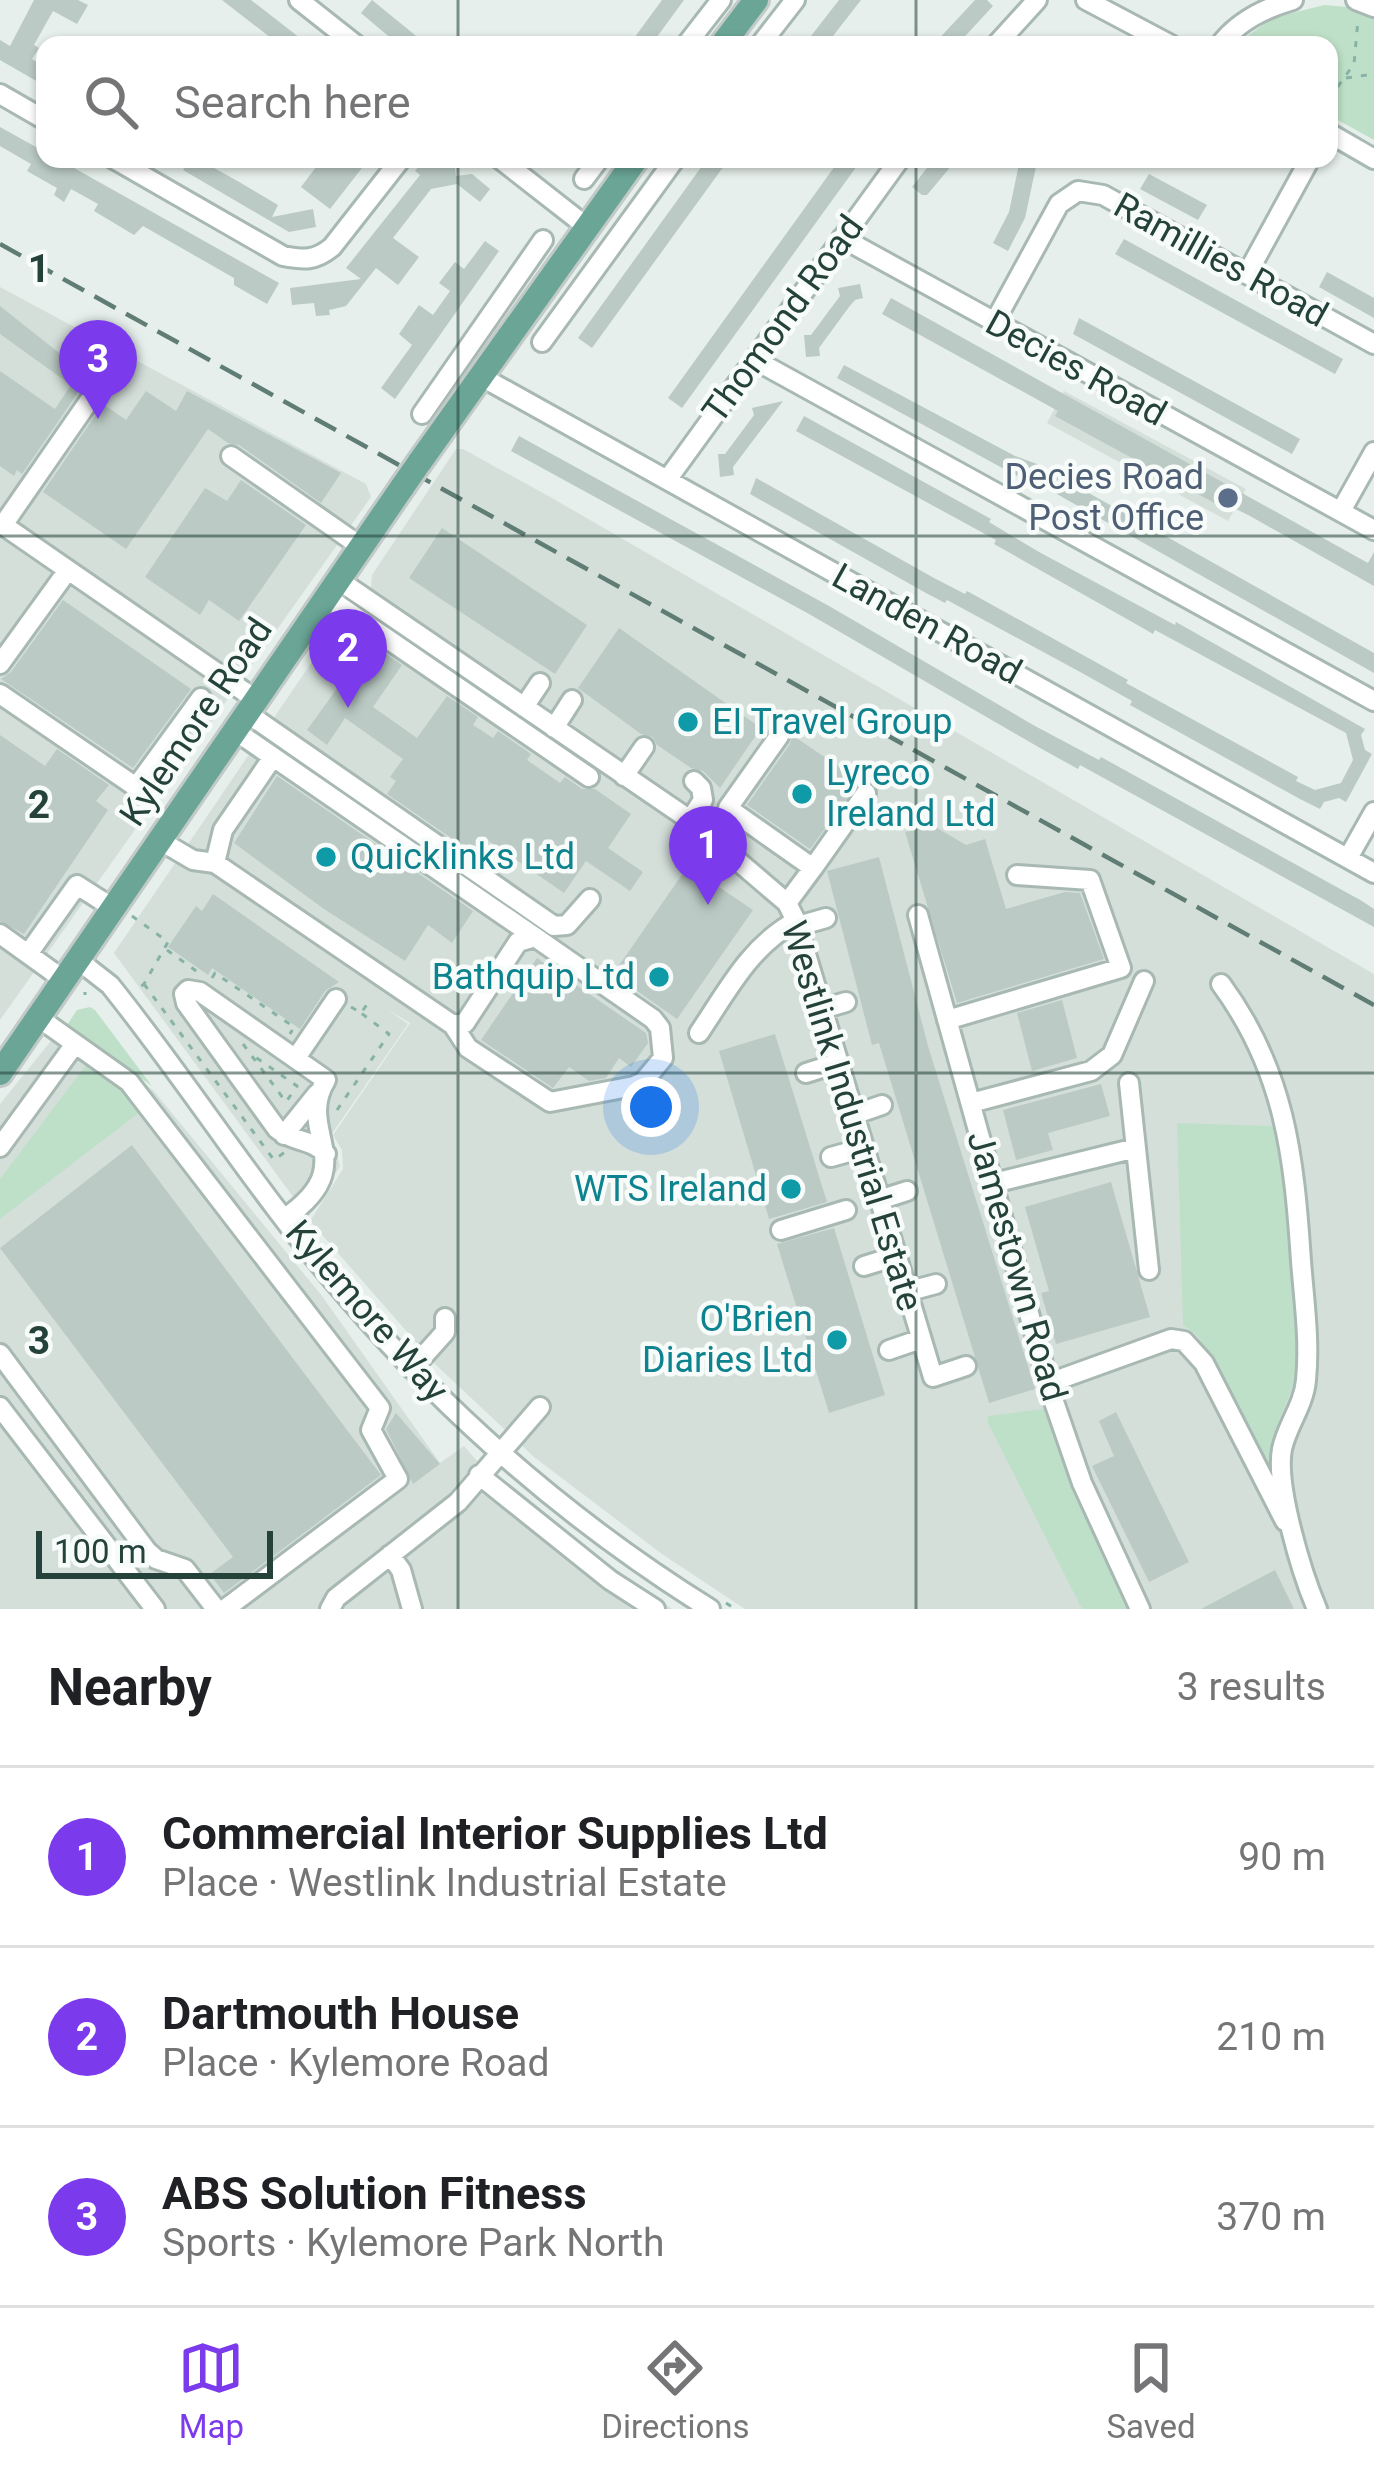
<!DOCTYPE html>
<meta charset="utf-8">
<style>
body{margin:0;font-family:Roboto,sans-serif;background:#f2f2f2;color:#202124}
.scale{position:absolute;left:36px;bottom:30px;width:237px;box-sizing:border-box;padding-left:12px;border:6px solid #24423a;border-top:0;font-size:33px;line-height:42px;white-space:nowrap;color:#24423a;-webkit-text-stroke:9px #f7fbf9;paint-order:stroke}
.you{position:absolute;left:651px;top:1107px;width:42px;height:42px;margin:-30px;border:9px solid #fff;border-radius:50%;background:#1a73e8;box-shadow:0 0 0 18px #1a73e833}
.badge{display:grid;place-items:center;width:78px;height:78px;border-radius:50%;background:#7c3aed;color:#fff;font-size:39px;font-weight:700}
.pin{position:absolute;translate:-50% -99px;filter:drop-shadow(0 3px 6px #0008)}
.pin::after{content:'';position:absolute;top:63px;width:42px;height:36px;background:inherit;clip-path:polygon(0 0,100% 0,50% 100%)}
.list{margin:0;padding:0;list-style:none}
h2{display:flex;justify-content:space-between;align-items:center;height:156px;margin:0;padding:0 48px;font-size:51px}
h2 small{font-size:39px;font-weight:400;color:#757577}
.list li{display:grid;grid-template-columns:78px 1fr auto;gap:36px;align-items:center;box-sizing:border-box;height:180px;padding:0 48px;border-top:3px solid #e0e0e0}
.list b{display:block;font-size:45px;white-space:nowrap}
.list p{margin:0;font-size:39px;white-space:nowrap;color:#757577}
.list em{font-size:39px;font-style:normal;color:#757577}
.icon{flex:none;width:66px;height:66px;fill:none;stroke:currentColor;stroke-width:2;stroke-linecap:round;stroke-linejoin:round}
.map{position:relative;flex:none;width:1374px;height:1609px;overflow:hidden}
.search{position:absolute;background:#fff;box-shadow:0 3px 9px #0004;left:36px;right:36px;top:36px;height:132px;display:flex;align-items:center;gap:30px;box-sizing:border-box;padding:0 42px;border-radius:24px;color:#757577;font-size:45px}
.sheet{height:696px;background:#fff}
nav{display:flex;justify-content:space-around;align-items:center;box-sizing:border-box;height:168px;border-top:3px solid #e0e0e0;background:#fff;font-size:33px;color:#757577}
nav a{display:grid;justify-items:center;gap:6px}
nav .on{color:#7c3aed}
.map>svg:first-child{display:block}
.built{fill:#d4dfda}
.green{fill:#bfe0c8}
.building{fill:#bbcac4}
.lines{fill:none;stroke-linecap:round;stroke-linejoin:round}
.minor-casing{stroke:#a8b8b2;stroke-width:24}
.major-casing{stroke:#c2cac8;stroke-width:30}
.path{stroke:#86b3a5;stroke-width:3;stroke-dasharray:6 9;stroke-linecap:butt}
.minor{stroke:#fff;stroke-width:18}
.major{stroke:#6aa596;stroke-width:24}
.rail{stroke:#5f7d75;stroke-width:4.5;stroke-dasharray:24 12;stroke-linecap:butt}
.major-bridge-casing{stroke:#c2cac8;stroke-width:30;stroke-linecap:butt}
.major-bridge{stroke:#6aa596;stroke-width:24}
.grid{fill:none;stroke:#24423a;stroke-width:3;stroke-opacity:0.55}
.service-dot{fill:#5c6f8a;stroke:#f7fbf9;stroke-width:4.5}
.culture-dot{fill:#0f9aa8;stroke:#f7fbf9;stroke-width:4.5}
.labels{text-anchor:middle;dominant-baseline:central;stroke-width:9;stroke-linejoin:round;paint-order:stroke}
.street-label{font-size:36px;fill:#24423a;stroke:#f7fbf9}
.service-label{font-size:36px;fill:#4e5e75;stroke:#f7fbf9;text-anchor:end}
.culture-label{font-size:36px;fill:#0d838f;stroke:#f7fbf9;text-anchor:start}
.grid-label{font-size:39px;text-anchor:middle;font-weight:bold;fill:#24423a;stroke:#f7fbf9;stroke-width:9;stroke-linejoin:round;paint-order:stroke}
</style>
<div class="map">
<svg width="1374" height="1609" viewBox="0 0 1374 1609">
<rect width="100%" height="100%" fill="#e6efeb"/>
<!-- built -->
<path class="built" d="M 0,287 L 366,484 L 371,497 L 0,1020 Z
M 1064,391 L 1246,489 L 1228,521 L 1047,423 Z
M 456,449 L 463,449 L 552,498 L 1374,974 L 1374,1609 L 745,1609 L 662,1554 L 534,1457 L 436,1365 L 310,1221 L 343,1169 L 342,1150 L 333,1135 L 410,1023 L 387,1009 L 408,1024 L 331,1135 L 340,1166 L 308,1217 L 114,953 L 352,603 L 361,603 L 371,589 L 372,575 Z
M 63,1026 L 153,1090 L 322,1296 L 440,1463 L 464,1446 L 477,1461 L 449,1494 L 466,1509 L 496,1475 L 579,1543 L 672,1609 L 0,1609 L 0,1104 Z"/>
<!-- green -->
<path class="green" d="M 1324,5 L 1359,8 L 1374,15 L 1374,140 L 1329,115 L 1329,45 L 1234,45 L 1273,18 Z
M 90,1007 L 95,1010 L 152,1086 L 67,1025 L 77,1010 Z
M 86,1065 L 122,1090 L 140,1112 L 0,1219 L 0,1179 Z
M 1177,1123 L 1272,1126 L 1281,1131 L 1301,1366 L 1278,1423 L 1275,1483 L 1198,1336 L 1183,1325 Z
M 1044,1409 L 1132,1609 L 1082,1609 L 988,1423 L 988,1416 Z"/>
<!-- building -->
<path class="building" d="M 34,0 L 78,0 L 88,5 L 77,24 L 53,11 L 34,45 L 39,48 L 32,59 L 45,67 L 45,86 L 0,60 L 0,40 L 10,46 Z
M 222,0 L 251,0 L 309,45 L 280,45 Z
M 372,0 L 415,35 L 427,45 L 399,45 L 381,30 L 361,13 Z
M 662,0 L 684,0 L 651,45 L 629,45 Z
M 839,0 L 861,0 L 826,45 L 804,45 Z
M 975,0 L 987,0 L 993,6 L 957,45 L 933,45 Z
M 0,127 L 45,152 L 45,159 L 58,159 L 279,283 L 267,304 L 234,285 L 234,278 L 143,226 L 134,235 L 94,211 L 98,204 L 71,189 L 64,202 L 54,195 L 57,188 L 27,171 L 31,164 L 0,146 Z
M 171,159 L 198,159 L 241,183 L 278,205 L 272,217 L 313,209 L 316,227 L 289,232 L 183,170 L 185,167 Z
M 306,159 L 369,159 L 330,209 L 301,187 L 316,167 Z
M 454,159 L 456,176 L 472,174 L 490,189 L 480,202 L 457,184 L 431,189 L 393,238 L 419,257 L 398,285 L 376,268 L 346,306 L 329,310 L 330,315 L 316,316 L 314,303 L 292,305 L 290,288 L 361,279 L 346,268 L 420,175 L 415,171 L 424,160 Z
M 707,159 L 729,159 L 592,348 L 578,338 Z
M 840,159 L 862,159 L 682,408 L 668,398 Z
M 934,159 L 957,159 L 927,195 L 922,195 L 912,187 Z
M 1020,159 L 1037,162 L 1025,218 L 1008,251 L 993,243 L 1009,212 Z
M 1149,174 L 1207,205 L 1198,220 L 1140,189 Z
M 1124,239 L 1343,359 L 1335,374 L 1115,254 Z
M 485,241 L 499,251 L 395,399 L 381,388 L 412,345 L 399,334 L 419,305 L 433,315 L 450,291 L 439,283 L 455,262 L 464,269 Z
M 1327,272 L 1374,298 L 1374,318 L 1319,287 Z
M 860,284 L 863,298 L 855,300 L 849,307 L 819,348 L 820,356 L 806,357 L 804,335 L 811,335 L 840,296 L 838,288 Z
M 891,298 L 1368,563 L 1374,552 L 1374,586 L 1250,516 L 1232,507 L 1229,511 L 1055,416 L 1058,411 L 882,314 Z
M 0,306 L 73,364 L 75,361 L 93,371 L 22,474 L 17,470 L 14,476 L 0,466 L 0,371 L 55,409 L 71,385 L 0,334 Z
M 1079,318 L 1300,439 L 1292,454 L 1073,334 Z
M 844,365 L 1015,456 L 1037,464 L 1374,653 L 1374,673 L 1048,489 L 1018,473 L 1017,476 L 837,378 Z
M 146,391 L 176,411 L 187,391 L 341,473 L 321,503 L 239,445 L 228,443 L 208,429 L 126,549 L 43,492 L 103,404 L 126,420 Z
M 783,401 L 733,467 L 734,475 L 720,477 L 718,454 L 725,454 L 754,415 L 752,408 Z
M 804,416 L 991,519 L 989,522 L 1039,552 L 1175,625 L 1176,622 L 1365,729 L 1361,735 L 1365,750 L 1372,754 L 1346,802 L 1339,798 L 1324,802 L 1320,809 L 1300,799 L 1130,705 L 1132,701 L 1082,673 L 947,600 L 945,603 L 926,593 L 750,494 L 756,478 L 934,578 L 965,594 L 967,591 L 1128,680 L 1126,683 L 1298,777 L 1296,781 L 1315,790 L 1341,783 L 1353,760 L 1346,733 L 1155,630 L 1153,634 L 1141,627 L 994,544 L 996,540 L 796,431 Z
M 519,436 L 829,606 L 1035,726 L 1099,760 L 1101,757 L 1362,901 L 1374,909 L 1374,927 L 1080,765 L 1078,769 L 1040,748 L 809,614 L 511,451 Z
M 241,480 L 306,525 L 239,621 L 209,600 L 200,615 L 145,577 L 205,488 L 227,501 Z
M 442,528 L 587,625 L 555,674 L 409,578 Z
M 63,600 L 191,689 L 133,768 L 1,679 L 11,672 Z
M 619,628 L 761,728 L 720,788 L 703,771 L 691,768 L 657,745 L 653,737 L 641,734 L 578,688 Z
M 370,643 L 402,665 L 373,707 L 417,738 L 447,696 L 478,717 L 473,725 L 493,738 L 498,731 L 531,754 L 527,760 L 560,783 L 565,777 L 582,789 L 595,789 L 631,814 L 608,848 L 643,872 L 630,891 L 586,861 L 564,893 L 486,839 L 476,855 L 387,794 L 396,781 L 390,777 L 403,759 L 345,718 L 327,745 L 307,730 Z
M 0,735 L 45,766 L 57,749 L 109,785 L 96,801 L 108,810 L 24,934 L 0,921 Z
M 792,735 L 860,781 L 810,849 L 747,805 L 790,744 Z
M 277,776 L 473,911 L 452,943 L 428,925 L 405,961 L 324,909 L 234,843 Z
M 932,825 L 966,845 L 985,839 L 1006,909 L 1065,892 L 1080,893 L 1104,959 L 957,1003 L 905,832 Z
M 879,857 L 928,1046 L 1035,1389 L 989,1403 L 879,1043 L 872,1045 L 827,871 Z
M 688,866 L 753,910 L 677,1019 L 613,974 Z
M 213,894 L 339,982 L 325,991 L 300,1029 L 212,968 L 208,975 L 168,947 L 196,906 L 202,911 Z
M 537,958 L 646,1033 L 648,1043 L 631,1067 L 619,1058 L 606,1078 L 589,1081 L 569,1067 L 553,1088 L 481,1040 Z
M 1062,1000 L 1077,1058 L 1032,1071 L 1017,1013 Z
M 775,1034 L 827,1202 L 769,1219 L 719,1051 Z
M 1101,1084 L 1110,1116 L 1048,1133 L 1053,1150 L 1016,1160 L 1003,1110 Z
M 132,1145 L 381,1475 L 224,1593 L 210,1574 L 233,1557 L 0,1248 Z
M 1111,1182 L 1150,1317 L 1056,1344 L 1041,1293 L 1049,1291 L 1025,1207 Z
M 834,1228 L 885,1395 L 829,1413 L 777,1244 Z
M 1116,1412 L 1189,1562 L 1149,1582 L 1092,1466 L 1114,1456 L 1099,1421 Z
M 396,1413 L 440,1464 L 413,1484 L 386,1429 Z
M 1275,1570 L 1294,1609 L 1201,1609 Z"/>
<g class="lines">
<!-- minor casing -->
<g class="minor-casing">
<path id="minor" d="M 299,0 L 356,45
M 1086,0 L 1171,45
M 1356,0 L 1374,7
M 686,45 L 721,0
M 760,45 L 795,0
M 996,45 L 1037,0
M 1220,45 C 1238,21 1265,8 1293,0
M 0,94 L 45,120
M 1329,133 L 1374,159
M 114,159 L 283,256 C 304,260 315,261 332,247 L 401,159
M 500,159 L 587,227
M 584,179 L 599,159
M 842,238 L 1374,530
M 1247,274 L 1310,159
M 994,323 L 1059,204 L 1078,191 L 1103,195 L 1374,344
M 542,342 L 675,159
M 755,360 L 1374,701
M 480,376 L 1374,873
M 422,414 L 543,240
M 231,456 L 360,546
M 667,480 L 900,159
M 1341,511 L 1374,452
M 0,523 L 255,699
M 3,525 L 107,375
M 337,579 L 690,820 L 787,903 L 796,921 L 933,1377 L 966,1366
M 325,596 L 589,777
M 0,664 L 68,570
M 0,694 L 136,787 L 201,698
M 524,707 L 540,683
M 247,713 L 554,926 L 567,925 L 590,899
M 554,728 L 572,700
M 234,730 L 535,937
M 779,736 L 728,808 L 813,868 L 866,793
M 624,776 L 644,747
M 690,820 L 703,800 L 701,788 L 694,781
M 159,840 L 193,860 L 215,863 L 453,1025 L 465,1023 L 518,942 L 535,937 L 653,1019 L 660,1028 L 663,1058 L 643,1082 L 634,1086 L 550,1102 L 468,1048 L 453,1025
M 1348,858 L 1374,812
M 215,863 L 223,830 L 273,757
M 787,903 L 813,868
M 918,915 L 1052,1396 L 1082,1483 L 1140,1609
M 798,926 L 826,918
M 0,934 L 64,980
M 28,954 L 77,885 L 113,908
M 78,960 L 110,985 C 192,1087 262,1200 349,1299 C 453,1420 574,1524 710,1609
M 1221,984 C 1285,1071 1294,1156 1301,1261 C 1304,1300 1310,1341 1306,1380 C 1304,1405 1287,1425 1282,1449 C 1275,1486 1302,1574 1317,1609
M 822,1009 L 846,1002
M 39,1018 L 129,1082 L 380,1408 L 371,1430 L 398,1479 L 225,1609
M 947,1020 L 1121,968 L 1090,880 L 1017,875
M 699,1033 C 728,990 750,946 796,921
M 296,1058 L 336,999
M 806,1073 L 838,1063
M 1129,1083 L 1149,1270
M 971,1103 L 1091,1071 L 1112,1055 L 1144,981
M 853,1115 L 882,1105
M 284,1135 L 317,1094
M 0,1147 L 75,1044
M 831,1157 L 863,1148
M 994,1183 L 1136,1148
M 879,1200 L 907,1191
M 285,1218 C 364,1164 294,1132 326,1080 L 200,992 L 188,990 L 184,994 L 186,1003 L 277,1129 C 292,1142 310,1138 326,1154
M 781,1230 L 846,1210
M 864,1266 L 896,1256
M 906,1292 L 936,1284
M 889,1350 L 921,1339
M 0,1354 L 147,1551 L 156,1559 L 185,1569 L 216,1609
M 412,1369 L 445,1332 L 445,1318
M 1049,1383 L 1171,1339 L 1184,1341 L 1204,1363 L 1285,1521
M 0,1407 L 155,1609
M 479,1475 L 610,1580 L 655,1609
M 390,1555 L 401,1570 L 412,1609
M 330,1609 L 336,1598 L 458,1502 L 540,1407"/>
</g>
<!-- major casing -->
<g class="major-casing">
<path id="major" d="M 722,45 L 756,0
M 419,463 L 636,159
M 0,1073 L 403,486"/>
</g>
<!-- path -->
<path class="path" d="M 1346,78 L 1374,74
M 1329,99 L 1354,64 L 1358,20
M 132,916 L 168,942 L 144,984 L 136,990
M 167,950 L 199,973
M 212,978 L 215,973 L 294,1027 L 290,1034
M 144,984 L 274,1160 L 285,1152
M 85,995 L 85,992
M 351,1007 L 361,1013 L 370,1000
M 243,1044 L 286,1102 L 297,1086 L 251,1054
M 337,1110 L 389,1034 L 361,1013
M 726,1603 L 735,1609"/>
<!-- minor -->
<use href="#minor" class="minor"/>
<!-- major -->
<use href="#major" class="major"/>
<!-- rail -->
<path class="rail" d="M 0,244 L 1374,1005"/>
<!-- major-bridge casing -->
<g class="major-bridge-casing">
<path id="major-bridge" d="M 403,486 L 419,463"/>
</g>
<!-- major-bridge -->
<use href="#major-bridge" class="major-bridge"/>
</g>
<!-- grid -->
<path class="grid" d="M 458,0 L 458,45M 916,0 L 916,45M 458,159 L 458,1609M 916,159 L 916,1609M 0,536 L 1374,536M 0,1073 L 1374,1073"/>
<!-- markers -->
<circle class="service-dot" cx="1228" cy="498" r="12"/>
<g class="culture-dot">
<circle cx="688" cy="722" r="12"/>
<circle cx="802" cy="794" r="12"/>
<circle cx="326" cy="857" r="12"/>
<circle cx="659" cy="977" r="12"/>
<circle cx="791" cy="1189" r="12"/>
<circle cx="837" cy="1340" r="12"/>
</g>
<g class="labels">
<!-- street labels -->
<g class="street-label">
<text transform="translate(1221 260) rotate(29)">Ramillies Road</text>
<text transform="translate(783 319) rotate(-54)">Thomond Road</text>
<text transform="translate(1076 368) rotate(29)">Decies Road</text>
<text transform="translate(927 624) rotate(29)">Landen Road</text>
<text transform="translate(196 722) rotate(-56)">Kylemore Road</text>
<text transform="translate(852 1116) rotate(73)">Westlink Industrial Estate</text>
<text transform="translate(1017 1266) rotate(74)">Jamestown Road</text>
<text transform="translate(367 1311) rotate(49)">Kylemore Way</text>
</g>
<!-- service labels -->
<g class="service-label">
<text x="1204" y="477">Decies Road<tspan x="1204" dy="41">Post Office</tspan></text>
</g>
<!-- culture labels -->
<g class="culture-label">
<text x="712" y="722">EI Travel Group</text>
<text x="826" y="773">Lyreco<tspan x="826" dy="41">Ireland Ltd</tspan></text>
<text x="350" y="857">Quicklinks Ltd</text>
<text x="635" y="977" text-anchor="end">Bathquip Ltd</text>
<text x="767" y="1189" text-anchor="end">WTS Ireland</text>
<text x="813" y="1319" text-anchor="end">O'Brien<tspan x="813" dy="41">Diaries Ltd</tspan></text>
</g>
</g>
<g class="grid-label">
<text x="39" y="282">1</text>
<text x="39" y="818">2</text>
<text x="39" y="1354">3</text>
</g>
</svg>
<div class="scale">100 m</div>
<div class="you"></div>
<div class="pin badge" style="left:708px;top:905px">1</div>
<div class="pin badge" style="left:348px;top:708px">2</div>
<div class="pin badge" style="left:98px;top:419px">3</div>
<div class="search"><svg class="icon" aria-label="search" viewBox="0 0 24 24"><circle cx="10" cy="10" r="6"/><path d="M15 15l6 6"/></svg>Search here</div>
</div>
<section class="sheet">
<h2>Nearby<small>3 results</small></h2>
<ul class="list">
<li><span class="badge">1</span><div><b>Commercial Interior Supplies Ltd</b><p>Place · Westlink Industrial Estate</p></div><em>90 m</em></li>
<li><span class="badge">2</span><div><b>Dartmouth House</b><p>Place · Kylemore Road</p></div><em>210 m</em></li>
<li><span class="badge">3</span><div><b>ABS Solution Fitness</b><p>Sports · Kylemore Park North</p></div><em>370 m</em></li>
</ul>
</section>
<nav>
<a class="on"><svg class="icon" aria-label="map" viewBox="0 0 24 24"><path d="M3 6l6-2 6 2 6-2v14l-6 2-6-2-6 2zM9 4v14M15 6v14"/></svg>Map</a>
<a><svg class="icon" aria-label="directions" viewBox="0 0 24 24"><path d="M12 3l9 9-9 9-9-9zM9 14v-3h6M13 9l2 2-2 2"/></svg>Directions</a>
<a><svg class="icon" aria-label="saved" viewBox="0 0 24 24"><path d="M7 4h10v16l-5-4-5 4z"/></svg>Saved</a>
</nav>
